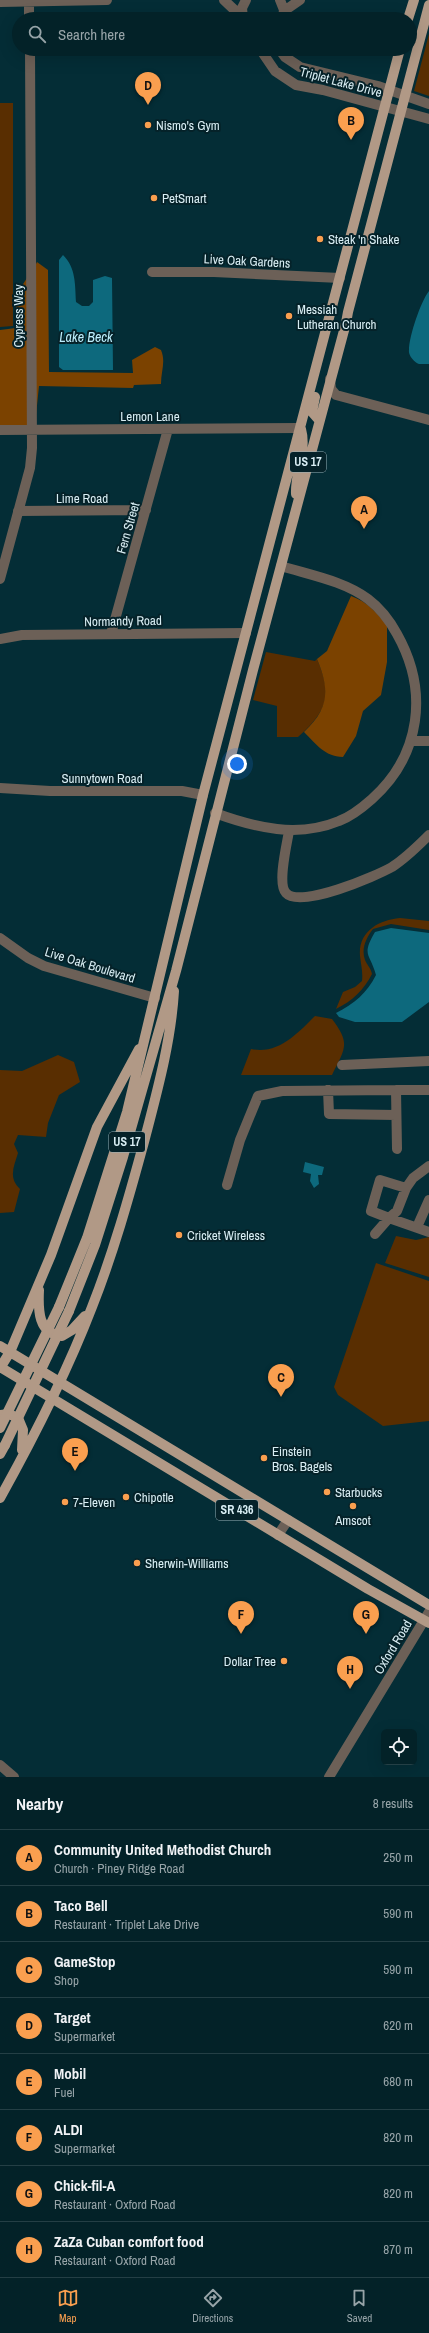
<!DOCTYPE html>
<meta charset="utf-8">
<style>
body{margin:0;font-family:"Archivo Narrow",sans-serif;background:#112f34;color:#f1f3f6}
.controls{position:absolute;right:12px;bottom:12px;display:grid;overflow:hidden;border-radius:6px;box-shadow:0 4px 16px #0002}
.controls button{width:36px;height:36px;display:grid;place-items:center;padding:0;border:0;border-bottom:1px solid #243f45;background:#032228;color:#f1f3f6;font:20px sans-serif}
.you{position:absolute;left:237px;top:764px;width:14px;height:14px;margin:-10px;border:3px solid #fff;border-radius:50%;background:#1a73e8;box-shadow:0 0 0 6px #1a73e833}
.badge{display:grid;place-items:center;width:26px;height:26px;border-radius:50%;background:#fa9f4f;color:#111;font-size:13px;font-weight:700}
.pin{position:absolute;translate:-50% -33px;filter:drop-shadow(0 1px 2px #0008)}
.pin::after{content:'';position:absolute;top:21px;width:14px;height:12px;background:inherit;clip-path:polygon(0 0,100% 0,50% 100%)}
.list{margin:0;padding:0;list-style:none}
h2{display:flex;justify-content:space-between;align-items:center;height:52px;margin:0;padding:0 16px;font-size:17px}
h2 small{font-size:13px;font-weight:400;color:#97a4a8}
.list li{display:grid;grid-template-columns:26px 1fr auto;gap:12px;align-items:center;box-sizing:border-box;height:56px;padding:0 16px;border-top:1px solid #243f45}
.list b{display:block;font-size:15px;white-space:nowrap}
.list p{margin:0;font-size:13px;white-space:nowrap;color:#97a4a8}
.list em{font-size:13px;font-style:normal;color:#97a4a8}
.icon{flex:none;width:22px;height:22px;fill:none;stroke:currentColor;stroke-width:2;stroke-linecap:round;stroke-linejoin:round}
.map{position:relative;flex:none;width:429px;height:1777px;overflow:hidden}
.search{position:absolute;background:#032228;box-shadow:0 4px 16px #0002;left:12px;right:12px;top:12px;height:44px;display:flex;align-items:center;gap:10px;box-sizing:border-box;padding:0 14px;border-radius:22px;color:#97a4a8;font-size:15px}
.sheet{height:500px;background:#032228}
nav{display:flex;justify-content:space-around;align-items:center;box-sizing:border-box;height:56px;border-top:1px solid #243f45;background:#032228;font-size:11px;color:#97a4a8}
nav a{display:grid;justify-items:center;gap:2px}
nav .on{color:#fa9f4f}
.map>svg:first-child{display:block}
.green{fill:#592e01}
.forest{fill:#7b4200}
.water{fill:#0d697d}
.lines{fill:none;stroke-linecap:round;stroke-linejoin:round}
.minor{stroke:#6c6057;stroke-width:10}
.major{stroke:#b19986;stroke-width:10}
.major-bridge{stroke:#b19986;stroke-width:10}
.poi-dot{fill:#fa9f4f;stroke:#052229;stroke-width:1.5}
.labels{text-anchor:middle;dominant-baseline:central;stroke-width:4;stroke-linejoin:round;paint-order:stroke}
.shield{fill:#052229;stroke:#99b1b7;stroke-width:1}
.shield-label{font-size:12px;font-weight:bold;fill:#d9eef4}
.street-label{font-size:13px;fill:#d9eef4;stroke:#052229}
.poi-label{font-size:13px;fill:#d9eef4;stroke:#052229;text-anchor:start}
.water-label{font-size:14px;font-style:italic;fill:#bcedfb;stroke:#052229}
</style>
<div class="map">
<svg width="429" height="1777" viewBox="0 0 429 1777">
<rect width="100%" height="100%" fill="#042d36"/>
<!-- green -->
<path class="green" d="M 429,34 L 429,96 L 414,91 Z
M 0,103 L 13,103 L 13,326 L 0,327 Z
M 266,652 L 315,661 L 317,659 C 333,696 327,711 298,737 L 277,737 L 277,706 L 253,700 Z
M 400,918 L 429,921 L 429,930 L 391,924 L 373,929 C 366,938 361,949 365,960 C 367,965 371,968 372,974 C 364,990 352,1001 336,1009 L 343,992 L 355,987 L 362,981 C 363,972 361,965 360,956 C 358,932 378,920 400,918 Z
M 315,1016 L 332,1019 C 351,1044 345,1048 332,1075 L 241,1075 L 251,1049 C 278,1055 298,1033 315,1016 Z
M 58,1055 L 74,1062 L 80,1082 L 59,1095 L 48,1123 L 46,1137 L 18,1135 L 14,1144 L 18,1153 C 14,1166 8,1178 20,1189 L 14,1212 L 0,1213 L 0,1070 L 22,1071 Z
M 396,1236 L 416,1240 L 429,1237 L 429,1277 L 385,1263 Z
M 376,1263 L 429,1281 L 429,1421 L 383,1426 L 338,1395 L 334,1387 Z"/>
<!-- forest -->
<path class="forest" d="M 37,262 L 48,270 L 49,372 L 133,373 L 132,360 L 155,347 L 161,350 C 166,362 161,371 161,384 L 134,385 L 133,388 L 39,386 L 36,415 L 35,266 Z
M 27,278 L 28,426 L 0,426 L 0,330 L 16,328 L 16,295 Z
M 351,596 C 368,602 376,612 387,625 L 387,662 L 381,695 L 363,711 L 356,736 L 343,757 C 324,756 317,745 304,732 C 329,709 330,690 317,659 L 327,651 Z"/>
<!-- water -->
<path class="water" d="M 63,255 C 76,268 75,284 76,302 L 82,306 L 89,306 L 93,302 L 93,280 L 105,276 L 112,278 L 113,370 L 63,370 L 59,367 L 59,260 Z
M 429,291 L 429,364 L 419,364 C 414,362 408,355 409,350 C 409,336 421,301 429,291 Z
M 391,928 L 429,933 L 429,1002 L 402,1022 L 355,1022 L 339,1017 L 336,1013 C 354,1004 367,993 376,975 C 370,953 361,956 375,932 Z
M 305,1162 L 324,1167 L 322,1175 L 318,1175 L 319,1184 L 314,1188 L 310,1181 L 311,1174 L 303,1172 Z"/>
<g class="lines">
<!-- minor -->
<path class="minor" d="M 29,0 L 29,19
M 224,0 L 243,18
M 280,0 L 284,10 L 283,17
M 0,2 L 107,0
M 284,14 L 287,9 L 300,0
M 243,19 L 242,8 L 246,0
M 260,49 L 275,71 L 296,85 L 323,90 L 429,119
M 279,49 L 285,57 L 300,67 L 378,86 L 429,104
M 152,272 L 214,272 L 340,278
M 330,379 L 331,389 L 336,395 L 429,420
M 0,430 L 300,428
M 18,511 L 146,510
M 0,579 L 30,468 L 32,448 L 30,49
M 111,634 L 168,429
M 0,639 L 22,635 L 246,633
M 411,741 L 429,741
M 0,788 L 50,791 L 182,791 L 203,795
M 215,813 C 256,828 298,838 339,821 C 350,817 363,807 372,799 C 421,755 429,691 397,634 C 390,621 380,608 368,599 C 344,581 310,575 281,566
M 289,831 C 287,844 277,884 286,893 C 300,909 376,876 392,867 C 406,858 418,846 429,835
M 0,938 L 28,958 L 44,966 L 155,998
M 342,1065 L 429,1061
M 328,1090 L 329,1114 L 396,1115
M 397,1149 L 396,1090 L 429,1090
M 380,1180 L 406,1188 L 397,1211 L 389,1218 L 371,1211 Z
M 227,1185 L 240,1140 L 258,1096 L 282,1091 L 396,1090
M 406,1188 L 413,1178 L 429,1166
M 417,1227 L 429,1200
M 375,1234 L 389,1218 L 429,1232
M 278,1535 L 288,1520
M 0,1765 L 14,1777
M 329,1777 L 429,1612"/>
<!-- major -->
<path class="major" d="M 408,19 L 414,0
M 315,397 L 312,412 L 319,420
M 296,494 C 295,471 307,451 301,429
M 39,1290 C 38,1310 38,1334 62,1336 L 72,1330 L 85,1316
M 59,1307 L 87,1238 L 127,1112 L 203,795 L 400,49
M 69,1311 L 95,1245 L 123,1157 L 176,971 L 253,670 L 346,323 L 348,312 L 429,5
M 0,1346 L 429,1605
M 0,1367 L 368,1589 L 429,1623
M 0,1368 L 10,1352 L 51,1255 L 97,1127 L 139,1049
M 0,1415 L 9,1414 L 18,1418 L 23,1430 L 22,1450
M 0,1454 L 5,1445
M 0,1498 C 34,1437 67,1372 92,1307 C 113,1254 129,1197 144,1142 C 157,1092 171,1042 174,991"/>
<!-- major-bridge -->
<path class="major-bridge" d="M 0,1428 L 59,1307
M 5,1445 L 69,1311"/>
</g>
<!-- markers -->
<g class="poi-dot">
<circle cx="148" cy="125" r="4"/>
<circle cx="154" cy="198" r="4"/>
<circle cx="320" cy="239" r="4"/>
<circle cx="289" cy="316" r="4"/>
<circle cx="179" cy="1235" r="4"/>
<circle cx="264" cy="1458" r="4"/>
<circle cx="327" cy="1492" r="4"/>
<circle cx="126" cy="1497" r="4"/>
<circle cx="65" cy="1502" r="4"/>
<circle cx="353" cy="1506" r="4"/>
<circle cx="137" cy="1563" r="4"/>
<circle cx="284" cy="1661" r="4"/>
</g>
<g class="labels">
<!-- shield labels -->
<g class="shield">
<rect x="290" y="452" width="36" height="20" rx="3"/>
<rect x="109" y="1132" width="36" height="20" rx="3"/>
<rect x="216" y="1500" width="42" height="20" rx="3"/>
</g>
<g class="shield-label">
<text x="308" y="462">US 17</text>
<text x="127" y="1142">US 17</text>
<text x="237" y="1510">SR 436</text>
</g>
<!-- street labels -->
<g class="street-label">
<text transform="translate(341 82) rotate(15)">Triplet Lake Drive</text>
<text transform="translate(247 261) rotate(3)">Live Oak Gardens</text>
<text transform="translate(18 316) rotate(-90)">Cypress Way</text>
<text x="150" y="416">Lemon Lane</text>
<text x="82" y="498">Lime Road</text>
<text transform="translate(128 528) rotate(-74)">Fern Street</text>
<text transform="translate(123 621) rotate(-1)">Normandy Road</text>
<text x="102" y="778">Sunnytown Road</text>
<text transform="translate(90 965) rotate(17)">Live Oak Boulevard</text>
<text transform="translate(393 1647) rotate(-59)">Oxford Road</text>
</g>
<!-- poi labels -->
<g class="poi-label">
<text x="156" y="125">Nismo's Gym</text>
<text x="162" y="198">PetSmart</text>
<text x="328" y="239">Steak 'n Shake</text>
<text x="297" y="309">Messiah<tspan x="297" dy="15">Lutheran Church</tspan></text>
<text x="187" y="1235">Cricket Wireless</text>
<text x="272" y="1451">Einstein<tspan x="272" dy="15">Bros. Bagels</tspan></text>
<text x="335" y="1492">Starbucks</text>
<text x="134" y="1497">Chipotle</text>
<text x="73" y="1502">7-Eleven</text>
<text x="353" y="1520" text-anchor="middle">Amscot</text>
<text x="145" y="1563">Sherwin-Williams</text>
<text x="276" y="1661" text-anchor="end">Dollar Tree</text>
</g>
<!-- water labels -->
<g class="water-label">
<text x="86" y="337">Lake Beck</text>
</g>
</g>
</svg>
<div class="controls">
<button><svg class="icon" aria-label="locate" viewBox="0 0 24 24"><circle cx="12" cy="12" r="6"/><path d="M12 2v4M12 18v4M2 12h4M18 12h4"/></svg></button>
</div>
<div class="you"></div>
<div class="pin badge" style="left:364px;top:529px">A</div>
<div class="pin badge" style="left:351px;top:140px">B</div>
<div class="pin badge" style="left:281px;top:1397px">C</div>
<div class="pin badge" style="left:148px;top:105px">D</div>
<div class="pin badge" style="left:75px;top:1471px">E</div>
<div class="pin badge" style="left:241px;top:1634px">F</div>
<div class="pin badge" style="left:366px;top:1634px">G</div>
<div class="pin badge" style="left:350px;top:1689px">H</div>
<div class="search"><svg class="icon" aria-label="search" viewBox="0 0 24 24"><circle cx="10" cy="10" r="6"/><path d="M15 15l6 6"/></svg>Search here</div>
</div>
<section class="sheet">
<h2>Nearby<small>8 results</small></h2>
<ul class="list">
<li><span class="badge">A</span><div><b>Community United Methodist Church</b><p>Church · Piney Ridge Road</p></div><em>250 m</em></li>
<li><span class="badge">B</span><div><b>Taco Bell</b><p>Restaurant · Triplet Lake Drive</p></div><em>590 m</em></li>
<li><span class="badge">C</span><div><b>GameStop</b><p>Shop</p></div><em>590 m</em></li>
<li><span class="badge">D</span><div><b>Target</b><p>Supermarket</p></div><em>620 m</em></li>
<li><span class="badge">E</span><div><b>Mobil</b><p>Fuel</p></div><em>680 m</em></li>
<li><span class="badge">F</span><div><b>ALDI</b><p>Supermarket</p></div><em>820 m</em></li>
<li><span class="badge">G</span><div><b>Chick-fil-A</b><p>Restaurant · Oxford Road</p></div><em>820 m</em></li>
<li><span class="badge">H</span><div><b>ZaZa Cuban comfort food</b><p>Restaurant · Oxford Road</p></div><em>870 m</em></li>
</ul>
</section>
<nav>
<a class="on"><svg class="icon" aria-label="map" viewBox="0 0 24 24"><path d="M3 6l6-2 6 2 6-2v14l-6 2-6-2-6 2zM9 4v14M15 6v14"/></svg>Map</a>
<a><svg class="icon" aria-label="directions" viewBox="0 0 24 24"><path d="M12 3l9 9-9 9-9-9zM9 14v-3h6M13 9l2 2-2 2"/></svg>Directions</a>
<a><svg class="icon" aria-label="saved" viewBox="0 0 24 24"><path d="M7 4h10v16l-5-4-5 4z"/></svg>Saved</a>
</nav>
